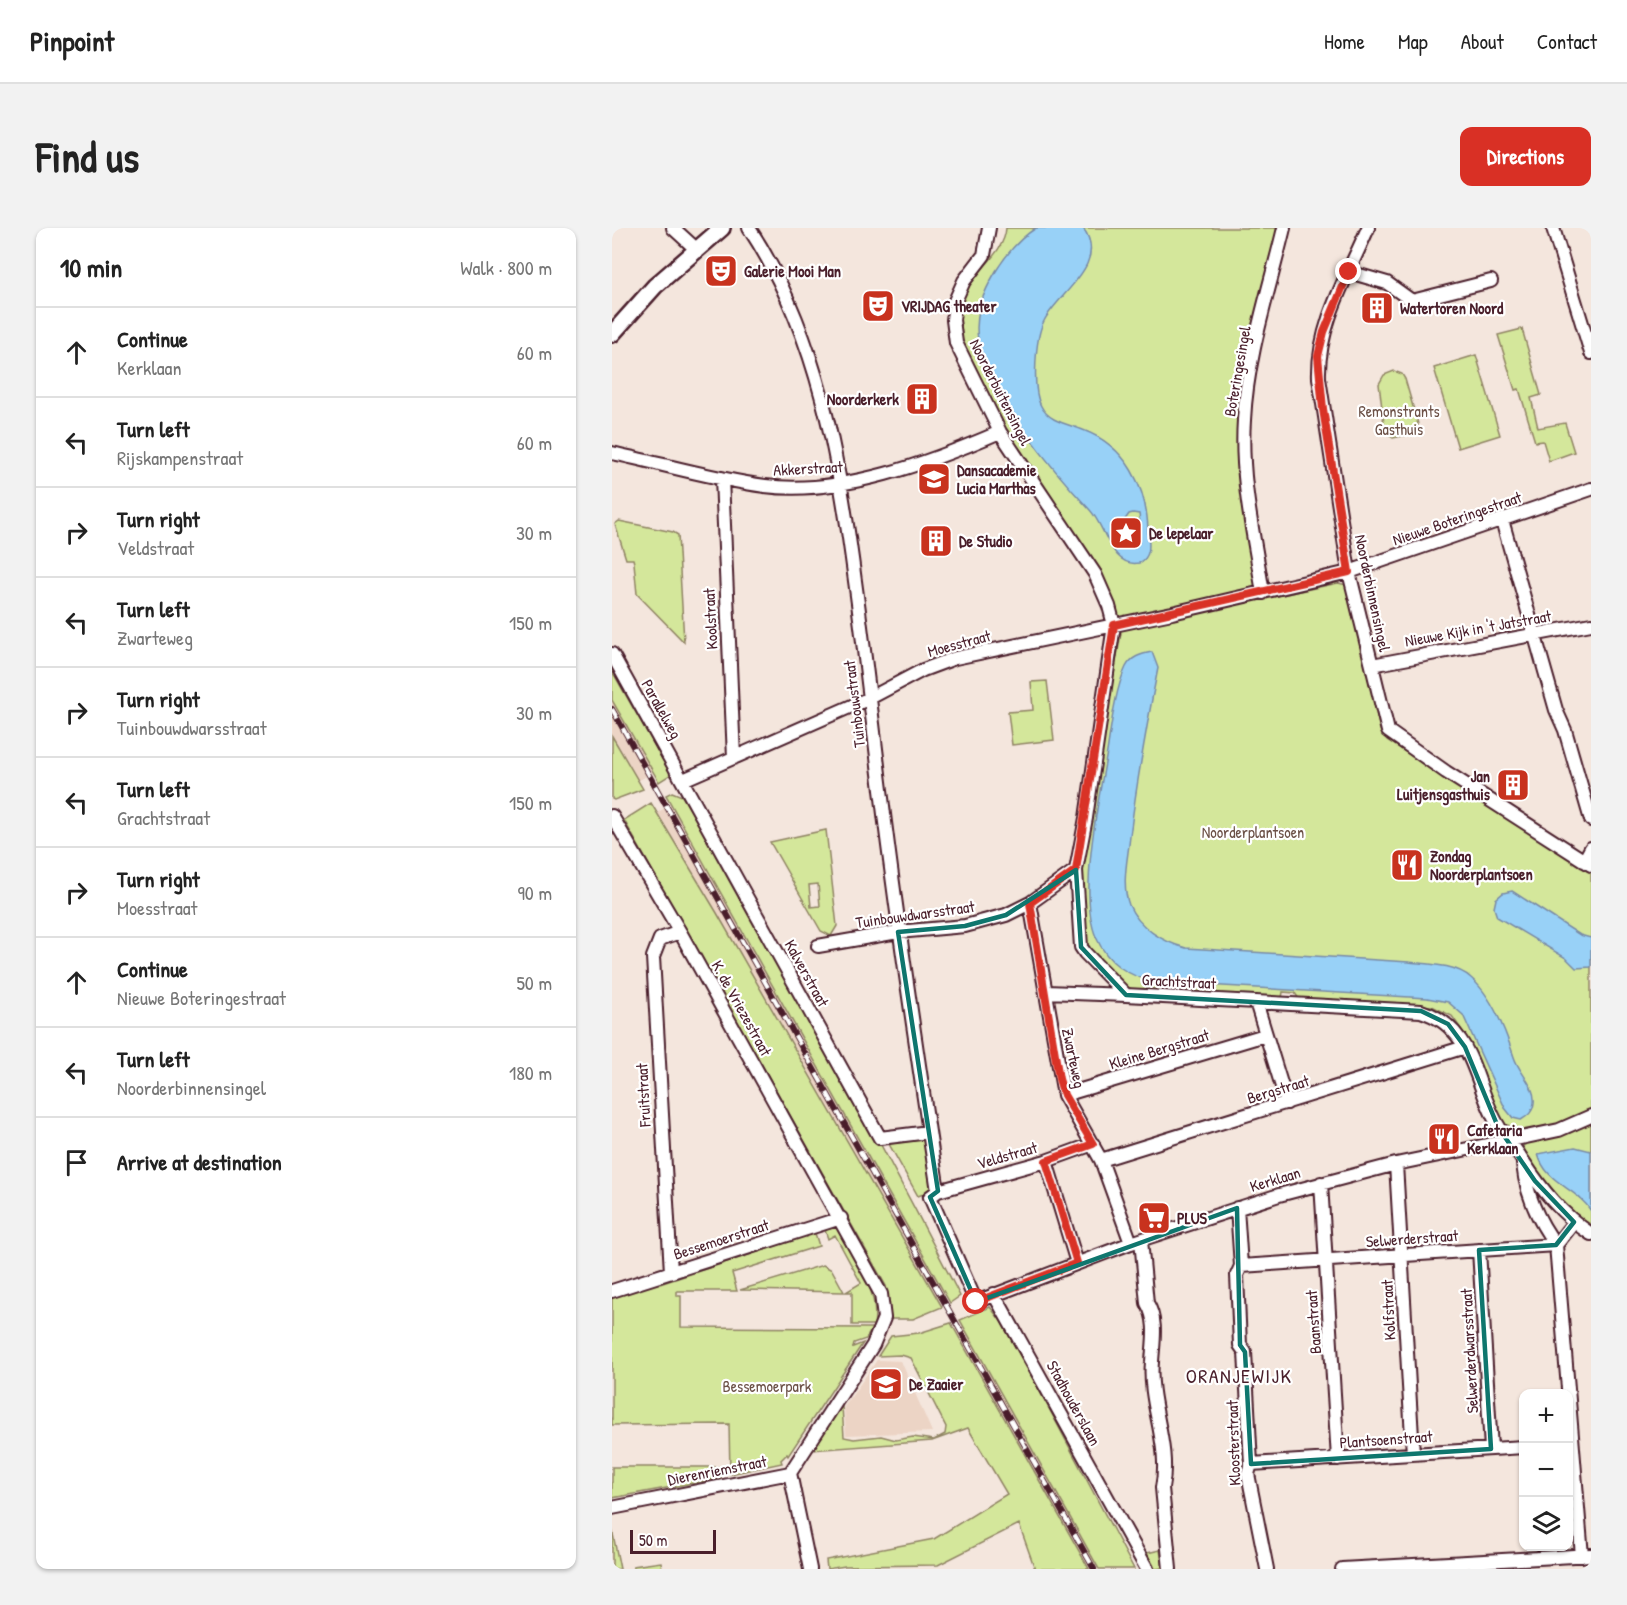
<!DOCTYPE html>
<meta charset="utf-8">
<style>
body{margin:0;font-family:"Patrick Hand",sans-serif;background:#f2f2f2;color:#222}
.controls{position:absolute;right:18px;bottom:18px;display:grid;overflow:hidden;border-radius:12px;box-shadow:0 2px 4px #0004}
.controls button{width:54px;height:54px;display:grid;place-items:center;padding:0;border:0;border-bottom:2px solid #e0e0e0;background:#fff;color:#222;font:30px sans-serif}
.scale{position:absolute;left:18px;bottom:15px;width:86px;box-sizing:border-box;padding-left:6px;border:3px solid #4a1f2b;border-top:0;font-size:16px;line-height:21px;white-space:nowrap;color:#4a1f2b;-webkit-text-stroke:4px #fff;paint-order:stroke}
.stop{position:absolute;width:18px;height:18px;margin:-14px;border:4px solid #d93025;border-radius:50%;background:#fff}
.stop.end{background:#d93025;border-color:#fff;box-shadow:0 2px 6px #0008}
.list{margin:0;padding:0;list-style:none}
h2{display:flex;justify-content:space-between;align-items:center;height:78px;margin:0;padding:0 24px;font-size:26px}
h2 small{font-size:20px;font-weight:400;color:#767676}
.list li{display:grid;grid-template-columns:39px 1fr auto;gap:18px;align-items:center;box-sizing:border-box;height:90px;padding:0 24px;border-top:2px solid #e0e0e0}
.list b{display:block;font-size:22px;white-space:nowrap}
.list p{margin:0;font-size:20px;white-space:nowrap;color:#767676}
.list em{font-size:20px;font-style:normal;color:#767676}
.icon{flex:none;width:33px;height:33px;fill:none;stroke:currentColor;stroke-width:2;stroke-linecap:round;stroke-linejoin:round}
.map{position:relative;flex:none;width:979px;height:1341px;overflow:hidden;border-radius:12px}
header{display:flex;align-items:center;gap:36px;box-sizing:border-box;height:84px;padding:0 30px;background:#fff;border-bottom:2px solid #e0e0e0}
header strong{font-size:28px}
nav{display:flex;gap:33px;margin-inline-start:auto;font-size:21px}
.intro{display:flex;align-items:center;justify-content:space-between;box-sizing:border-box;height:144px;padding:0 36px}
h1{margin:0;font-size:42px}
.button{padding:15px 27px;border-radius:12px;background:#d93025;color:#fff;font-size:21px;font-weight:700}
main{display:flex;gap:36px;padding:0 36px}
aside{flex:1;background:#fff;border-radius:12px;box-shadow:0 2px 4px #0004}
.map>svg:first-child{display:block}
.built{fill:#ecd4c5}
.green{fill:#d4e79b;stroke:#8f8363;stroke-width:1.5;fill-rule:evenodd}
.water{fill:#98d1f7;stroke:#798aa5;stroke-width:1.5;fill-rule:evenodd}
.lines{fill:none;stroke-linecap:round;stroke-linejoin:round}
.minor-casing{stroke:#4a1f2b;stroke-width:16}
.tertiary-casing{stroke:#4a1f2b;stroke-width:20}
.minor{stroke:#fff;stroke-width:12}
.tertiary{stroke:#fff;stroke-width:15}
.rail-casing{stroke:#4a1f2b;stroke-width:6}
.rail{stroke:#fff;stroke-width:4;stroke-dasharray:11;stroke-linecap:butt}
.route{stroke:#d93025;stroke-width:8}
.marked{fill:none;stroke:#0f766e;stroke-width:4.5;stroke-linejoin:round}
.labels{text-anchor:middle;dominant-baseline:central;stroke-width:4.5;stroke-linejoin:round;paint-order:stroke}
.poi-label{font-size:16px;font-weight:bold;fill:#4a1f2b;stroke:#fff;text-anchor:start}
.street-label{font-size:16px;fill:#4a1f2b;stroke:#fff}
.park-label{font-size:16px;fill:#6c5147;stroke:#fff}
.quarter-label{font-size:20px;letter-spacing:1.5px;fill:#4a1f2b;stroke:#fff}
</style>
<header>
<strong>Pinpoint</strong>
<nav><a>Home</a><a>Map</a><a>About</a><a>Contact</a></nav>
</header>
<div class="intro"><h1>Find us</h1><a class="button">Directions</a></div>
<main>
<aside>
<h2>10 min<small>Walk · 800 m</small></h2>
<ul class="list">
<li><svg class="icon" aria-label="ahead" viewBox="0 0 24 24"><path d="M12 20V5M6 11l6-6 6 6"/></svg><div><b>Continue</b><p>Kerklaan</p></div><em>60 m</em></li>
<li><svg class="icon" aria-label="left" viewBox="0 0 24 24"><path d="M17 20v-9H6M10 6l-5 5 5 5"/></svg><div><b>Turn left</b><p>Rijskampenstraat</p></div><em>60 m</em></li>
<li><svg class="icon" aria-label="right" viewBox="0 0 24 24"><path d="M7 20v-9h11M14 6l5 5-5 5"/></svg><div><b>Turn right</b><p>Veldstraat</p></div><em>30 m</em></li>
<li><svg class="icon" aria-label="left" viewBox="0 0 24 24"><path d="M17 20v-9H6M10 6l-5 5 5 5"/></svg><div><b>Turn left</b><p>Zwarteweg</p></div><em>150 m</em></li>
<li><svg class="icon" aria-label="right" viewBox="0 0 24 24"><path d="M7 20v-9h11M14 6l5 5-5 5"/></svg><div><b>Turn right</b><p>Tuinbouwdwarsstraat</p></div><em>30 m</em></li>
<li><svg class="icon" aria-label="left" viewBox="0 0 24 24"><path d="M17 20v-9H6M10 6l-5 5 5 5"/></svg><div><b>Turn left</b><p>Grachtstraat</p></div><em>150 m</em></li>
<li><svg class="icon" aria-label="right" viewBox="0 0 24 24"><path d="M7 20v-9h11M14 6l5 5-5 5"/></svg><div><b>Turn right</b><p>Moesstraat</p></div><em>90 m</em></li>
<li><svg class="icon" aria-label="ahead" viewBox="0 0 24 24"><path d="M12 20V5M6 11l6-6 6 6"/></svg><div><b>Continue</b><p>Nieuwe Boteringestraat</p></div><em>50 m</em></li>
<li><svg class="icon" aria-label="left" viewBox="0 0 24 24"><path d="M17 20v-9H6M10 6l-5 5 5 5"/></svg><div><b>Turn left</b><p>Noorderbinnensingel</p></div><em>180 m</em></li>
<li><svg class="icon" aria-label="arrive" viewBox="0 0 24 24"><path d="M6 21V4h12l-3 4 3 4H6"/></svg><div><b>Arrive at destination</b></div></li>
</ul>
</aside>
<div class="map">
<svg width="979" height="1341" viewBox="0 0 979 1341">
<rect width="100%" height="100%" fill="#f4e6dd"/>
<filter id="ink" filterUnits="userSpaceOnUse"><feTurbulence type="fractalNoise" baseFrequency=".0167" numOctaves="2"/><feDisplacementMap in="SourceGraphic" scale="12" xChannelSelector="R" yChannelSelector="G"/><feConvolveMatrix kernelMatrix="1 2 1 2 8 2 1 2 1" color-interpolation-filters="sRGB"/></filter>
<g filter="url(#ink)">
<!-- built -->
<path class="built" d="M 0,472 L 41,544 L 26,553 L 0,508 Z
M 59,576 L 334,1066 L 326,1071 L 105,685 L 45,585 Z
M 351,1097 L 487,1341 L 477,1341 L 343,1102 Z
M 265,1132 L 289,1133 L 320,1204 L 234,1207 L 232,1179 Z"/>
<!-- green -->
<path class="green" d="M 394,0 L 668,0 L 633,147 L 644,353 L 641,364 L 642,373 L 726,355 L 735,357 L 768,502 L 775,512 L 979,644 L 979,1000 C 956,982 932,960 918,935 C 912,926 911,914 908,904 L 897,904 L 899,899 L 896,897 L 894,901 L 892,898 L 852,805 L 840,788 L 820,778 L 687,771 L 683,765 L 671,764 L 670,770 L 523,763 L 511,756 L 474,717 L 468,643 L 509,405 C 493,327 431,268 392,200 C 384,187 378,173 372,159 C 361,137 348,116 347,91 C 347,49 392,32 394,0 Z
M 910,101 L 929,167 L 919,170 L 926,200 L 953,195 L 962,224 L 937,233 L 931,213 L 923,214 L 907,161 L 903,162 L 886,107 Z
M 864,127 L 888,207 L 846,220 L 822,140 Z
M 782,143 L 790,146 L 793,151 L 806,196 L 805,201 L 800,206 L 781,210 L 773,204 L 767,156 L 772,147 Z
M 7,293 L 61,304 L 66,307 L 72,414 L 25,366 L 22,335 L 21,331 L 14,331 L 3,296 Z
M 0,443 L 57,543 L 58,547 L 47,554 L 0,472 Z
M 435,453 L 442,512 L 400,517 L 396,484 L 421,482 L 419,454 Z
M 0,508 L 31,561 L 2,572 L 0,571 Z
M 60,564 L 70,568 C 169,730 261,898 348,1068 L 338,1075 L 54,567 Z
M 39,575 L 105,685 L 330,1079 L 301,1091 L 279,1091 L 274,1058 L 12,592 Z
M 214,602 L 225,698 L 219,708 L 209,703 L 158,614 ZM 206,656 L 208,678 L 199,679 L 197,657 Z
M 314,911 L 322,962 L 306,968 L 277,916 Z
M 224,999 C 241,1029 268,1061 262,1097 L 240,1097 L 240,1064 L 234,1064 L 249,1055 L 223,1007 L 216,1011 L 213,1002 Z
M 203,1005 L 207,1018 L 120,1045 L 125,1063 L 65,1063 L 65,1068 L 69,1068 L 69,1099 L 260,1100 L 254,1111 L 242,1115 L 241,1119 L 251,1115 L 176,1228 L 175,1226 L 169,1232 L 170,1235 L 118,1246 L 117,1196 L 0,1197 L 0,1067 L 48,1052 L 48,1056 Z
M 211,1037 L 220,1042 L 232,1064 L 128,1062 Z
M 378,1079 L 389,1093 L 425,1158 L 522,1341 L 487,1341 L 348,1092 Z
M 339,1095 L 477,1341 L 423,1341 L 407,1296 L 326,1337 L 233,1338 L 215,1341 L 214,1332 L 322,1311 L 395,1266 L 356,1200 L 320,1213 L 200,1222 L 230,1178 L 232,1209 L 242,1211 L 269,1208 L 284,1212 L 301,1209 L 322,1212 L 333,1206 L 334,1199 L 299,1130 L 289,1127 L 266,1128 L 279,1108 L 307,1105 Z
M 0,1239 L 107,1239 L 109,1250 L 0,1270 Z
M 0,1301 L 8,1341 L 0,1341 Z
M 548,1322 L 551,1340 L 543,1341 L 535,1325 Z
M 49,1334 L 50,1341 L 21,1341 L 21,1338 Z"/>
<!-- water -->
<path class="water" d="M 424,0 L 471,0 C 498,36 445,66 432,93 C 423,110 420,162 429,178 C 437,194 456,196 471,202 C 514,218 535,259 536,303 C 537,315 540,329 527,335 C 499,340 494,299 478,282 C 444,246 373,161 366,112 C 362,86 371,65 384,43 C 394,27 408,10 424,0 ZM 521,285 L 527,286 C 529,296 525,305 515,309 L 507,300 L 517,286 Z
M 540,424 L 546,440 C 535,496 525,552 518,608 C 516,630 509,656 517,677 C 527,700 551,714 574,720 L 797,734 C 815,736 844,736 859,750 C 880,768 894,804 902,829 C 907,845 924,858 922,875 C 921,884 916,888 909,892 L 901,890 L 893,880 L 851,787 L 836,774 L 815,770 L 542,754 C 515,747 496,736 484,709 C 466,666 487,570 495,524 C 499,499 503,462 514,439 C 519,429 529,426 540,424 Z
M 900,663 L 968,707 L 979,710 L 979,739 L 964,740 L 954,730 L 885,689 L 882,680 L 884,671 L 891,665 Z
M 963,919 L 979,923 L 979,983 C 964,959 934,956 926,926 Z"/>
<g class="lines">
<!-- minor casing -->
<g class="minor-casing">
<path id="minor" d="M 61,0 L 84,21
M 137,0 C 206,105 227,231 243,353 C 253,425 261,498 270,570 C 286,702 306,832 326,963
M 377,0 L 372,27 L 352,53 L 343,73 L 341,92 L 344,115 L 388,204 L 483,346 L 497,378 L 502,397 L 474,590 L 464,642 L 469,719 L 473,725 L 514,767 L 809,783 C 864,800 861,857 887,899 C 894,911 904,921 911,933 C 930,962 949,986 979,1006
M 756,0 C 736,47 705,98 707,150 L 737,344 L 776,503 L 834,544 L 979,637
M 941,0 L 979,125
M 737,44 L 775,55 L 800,73 L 879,53
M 0,225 C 51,236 101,251 153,258 C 229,268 319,234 388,204
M 110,250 L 122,530
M 890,292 L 944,482 L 953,502 L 979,592
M 651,365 C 642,308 628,250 632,192 C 635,128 657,63 672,0
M 0,426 L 268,910 L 317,904
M 760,437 L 979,396
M 71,552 L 258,470 L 311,442 L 343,430 L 560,385 L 737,344 L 979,261
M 0,588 L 68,704 L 269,1066 L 272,1090 L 261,1117 L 178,1245
M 972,633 L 979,620
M 418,675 L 452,867 L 489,932 L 519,1015
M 206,718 L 286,704 L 353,698 L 394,687 L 418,675 L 464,642
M 434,764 L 514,767
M 644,774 L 675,875
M 452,867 L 653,807
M 481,916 L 434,933 L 326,963 L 318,969 L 364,1074 L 519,1015 L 667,967 L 784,936 L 947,902 L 979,888
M 489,932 L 853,819
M 434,933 L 465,1035
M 784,936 L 801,1226
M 911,936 C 914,966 926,993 944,1017 L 970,1328
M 709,955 L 726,1231
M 625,980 L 629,1038 L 625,1047 L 628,1117 L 633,1124 L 639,1236 L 636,1246 L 655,1341
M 529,1012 L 535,1075 C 546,1093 541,1115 540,1134 C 536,1176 559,1217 550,1260 L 558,1341
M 867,1022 L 879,1221
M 629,1038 L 944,1017 L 962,994
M 59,1044 L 41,729 L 48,711 L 68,704
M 0,1063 L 229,990
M 382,1066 L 535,1341
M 639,1236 L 912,1219
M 178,1245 L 198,1341
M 0,1280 L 178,1245
M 730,1341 L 979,1327"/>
</g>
<!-- tertiary casing -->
<g class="tertiary-casing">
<path id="tertiary" d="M 0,106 L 43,58 L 110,0"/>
</g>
<!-- minor -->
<use href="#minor" class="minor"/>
<!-- tertiary -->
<use href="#tertiary" class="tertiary"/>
<!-- rail casing -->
<g class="rail-casing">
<path id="rail" d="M 0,481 L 482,1341"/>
</g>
<!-- rail -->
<use href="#rail" class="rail"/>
</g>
</g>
<g class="lines" filter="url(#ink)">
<!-- route -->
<path class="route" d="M 364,1074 L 465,1035 L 434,933 L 481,916 L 452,867 L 447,851 L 418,675 L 464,642 L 502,397 L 737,344 L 711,181 L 706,128 L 712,104 L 737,44"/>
</g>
<!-- marked area -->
<path class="marked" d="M 464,642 L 469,719 L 514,767 L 809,783 L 836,796 L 853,819 L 886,899 L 923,953 L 962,994 L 944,1017 L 867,1022 L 879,1221 L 639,1236 L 633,1124 L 628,1117 L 625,980 L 364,1074 L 318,969 L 326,963 L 286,704 L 353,698 L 394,687 Z"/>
<!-- icons -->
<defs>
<g id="theatre-square" transform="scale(1.725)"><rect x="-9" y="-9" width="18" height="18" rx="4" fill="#c8321e" stroke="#fff"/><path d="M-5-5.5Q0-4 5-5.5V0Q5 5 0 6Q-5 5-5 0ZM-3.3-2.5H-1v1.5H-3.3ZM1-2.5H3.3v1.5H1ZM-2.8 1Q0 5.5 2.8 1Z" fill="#fff"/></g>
<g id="building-square" transform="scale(1.725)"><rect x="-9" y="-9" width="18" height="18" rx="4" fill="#c8321e" stroke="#fff"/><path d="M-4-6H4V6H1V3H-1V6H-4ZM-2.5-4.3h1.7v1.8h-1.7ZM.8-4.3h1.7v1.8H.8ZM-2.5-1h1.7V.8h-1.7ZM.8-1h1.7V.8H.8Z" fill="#fff"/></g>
<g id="university-square" transform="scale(1.725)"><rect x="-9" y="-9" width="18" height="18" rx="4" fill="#c8321e" stroke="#fff"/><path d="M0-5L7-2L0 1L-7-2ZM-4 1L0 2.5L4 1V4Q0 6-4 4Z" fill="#fff"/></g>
<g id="sight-square" transform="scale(1.725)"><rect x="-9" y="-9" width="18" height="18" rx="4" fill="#c8321e" stroke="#fff"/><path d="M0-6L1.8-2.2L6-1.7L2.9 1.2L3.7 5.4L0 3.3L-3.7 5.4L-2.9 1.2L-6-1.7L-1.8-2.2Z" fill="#fff"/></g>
<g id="restaurant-square" transform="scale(1.725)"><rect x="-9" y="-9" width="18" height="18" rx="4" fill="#c8321e" stroke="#fff"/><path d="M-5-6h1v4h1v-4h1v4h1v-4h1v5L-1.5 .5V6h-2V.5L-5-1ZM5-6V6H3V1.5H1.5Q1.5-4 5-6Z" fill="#fff"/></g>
<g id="supermarket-square" transform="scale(1.725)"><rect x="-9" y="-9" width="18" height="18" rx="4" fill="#c8321e" stroke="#fff"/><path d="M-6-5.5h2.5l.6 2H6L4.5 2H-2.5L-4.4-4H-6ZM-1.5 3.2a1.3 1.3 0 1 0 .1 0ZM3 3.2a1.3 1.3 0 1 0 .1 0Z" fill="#fff"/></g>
<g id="school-square" transform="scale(1.725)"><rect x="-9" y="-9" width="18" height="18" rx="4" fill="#c8321e" stroke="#fff"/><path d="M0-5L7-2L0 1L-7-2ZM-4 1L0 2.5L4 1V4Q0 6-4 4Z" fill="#fff"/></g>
</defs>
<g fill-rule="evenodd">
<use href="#theatre-square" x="109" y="43"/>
<use href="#theatre-square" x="266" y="78"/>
<use href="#building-square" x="765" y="80"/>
<use href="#building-square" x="310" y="171"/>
<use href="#university-square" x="322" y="251"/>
<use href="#sight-square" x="514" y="305"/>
<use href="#building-square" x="324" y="313"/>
<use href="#building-square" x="901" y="557"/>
<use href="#restaurant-square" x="795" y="637"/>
<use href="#restaurant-square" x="832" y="911"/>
<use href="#supermarket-square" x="542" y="990"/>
<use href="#school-square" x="274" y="1156"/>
</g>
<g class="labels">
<!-- poi labels -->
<g class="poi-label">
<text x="132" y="43">Galerie Mooi Man</text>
<text x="289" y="78">VRIJDAG theater</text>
<text x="788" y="80">Watertoren Noord</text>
<text x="287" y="171" text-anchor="end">Noorderkerk</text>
<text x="345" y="242">Dansacademie<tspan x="345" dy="18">Lucia Marthas</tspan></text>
<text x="537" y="305">De lepelaar</text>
<text x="347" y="313">De Studio</text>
<text x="878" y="548" text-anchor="end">Jan<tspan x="878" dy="18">Luitjensgasthuis</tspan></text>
<text x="818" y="628">Zondag<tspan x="818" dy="18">Noorderplantsoen</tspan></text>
<text x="855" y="902">Cafetaria<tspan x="855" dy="18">Kerklaan</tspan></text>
<text x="565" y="990">PLUS</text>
<text x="297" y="1156">De Zaaier</text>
</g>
<!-- street labels -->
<g class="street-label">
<text transform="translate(625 143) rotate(-80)">Boteringesingel</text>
<text transform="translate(389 164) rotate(63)">Noorderbuitensingel</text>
<text transform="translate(196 240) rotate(-3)">Akkerstraat</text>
<text transform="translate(845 290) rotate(-19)">Nieuwe Boteringestraat</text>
<text transform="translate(761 365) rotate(78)">Noorderbinnensingel</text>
<text transform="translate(98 391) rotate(-93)">Koolstraat</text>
<text transform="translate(866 400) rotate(-10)">Nieuwe Kijk in 't Jatstraat</text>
<text transform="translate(347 415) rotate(-15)">Moesstraat</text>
<text transform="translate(242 476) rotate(-97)">Tuinbouwstraat</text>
<text transform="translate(50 481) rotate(61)">Parallelweg</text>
<text transform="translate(303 686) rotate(-8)">Tuinbouwdwarsstraat</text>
<text transform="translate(195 745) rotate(61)">Kalverstraat</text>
<text transform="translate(567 753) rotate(3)">Grachtstraat</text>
<text transform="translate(130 780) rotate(61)">K. de Vriezestraat</text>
<text transform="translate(547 821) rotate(-17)">Kleine Bergstraat</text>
<text transform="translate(462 830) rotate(78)">Zwarteweg</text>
<text transform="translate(666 861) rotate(-17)">Bergstraat</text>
<text transform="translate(31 867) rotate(-93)">Fruitstraat</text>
<text transform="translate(395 927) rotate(-16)">Veldstraat</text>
<text transform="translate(663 951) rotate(-17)">Kerklaan</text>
<text transform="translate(800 1010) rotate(-4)">Selwerderstraat</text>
<text transform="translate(109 1011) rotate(-18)">Bessemoerstraat</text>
<text transform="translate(776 1082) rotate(-93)">Kolfstraat</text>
<text transform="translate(701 1094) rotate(-94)">Baanstraat</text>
<text transform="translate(857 1123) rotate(-93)">Selwerderdwarsstraat</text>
<text transform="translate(462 1175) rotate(61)">Stadhouderslaan</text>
<text transform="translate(774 1211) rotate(-4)">Plantsoenstraat</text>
<text transform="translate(621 1215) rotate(-92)">Kloosterstraat</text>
<text transform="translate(105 1242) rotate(-11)">Dierenriemstraat</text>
</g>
<!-- park labels -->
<g class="park-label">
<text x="787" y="183">Remonstrants<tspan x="787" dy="18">Gasthuis</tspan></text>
<text x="641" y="604">Noorderplantsoen</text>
<text x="155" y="1158">Bessemoerpark</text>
</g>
<!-- quarter labels -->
<g class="quarter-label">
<text x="627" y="1147">ORANJEWIJK</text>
</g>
</g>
</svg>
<div class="controls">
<button>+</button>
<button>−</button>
<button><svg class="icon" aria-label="layers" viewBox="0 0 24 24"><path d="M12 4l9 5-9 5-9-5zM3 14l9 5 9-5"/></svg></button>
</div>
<div class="scale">50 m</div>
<div class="stop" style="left:364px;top:1074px"></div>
<div class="stop end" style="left:737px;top:44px"></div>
</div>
</main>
